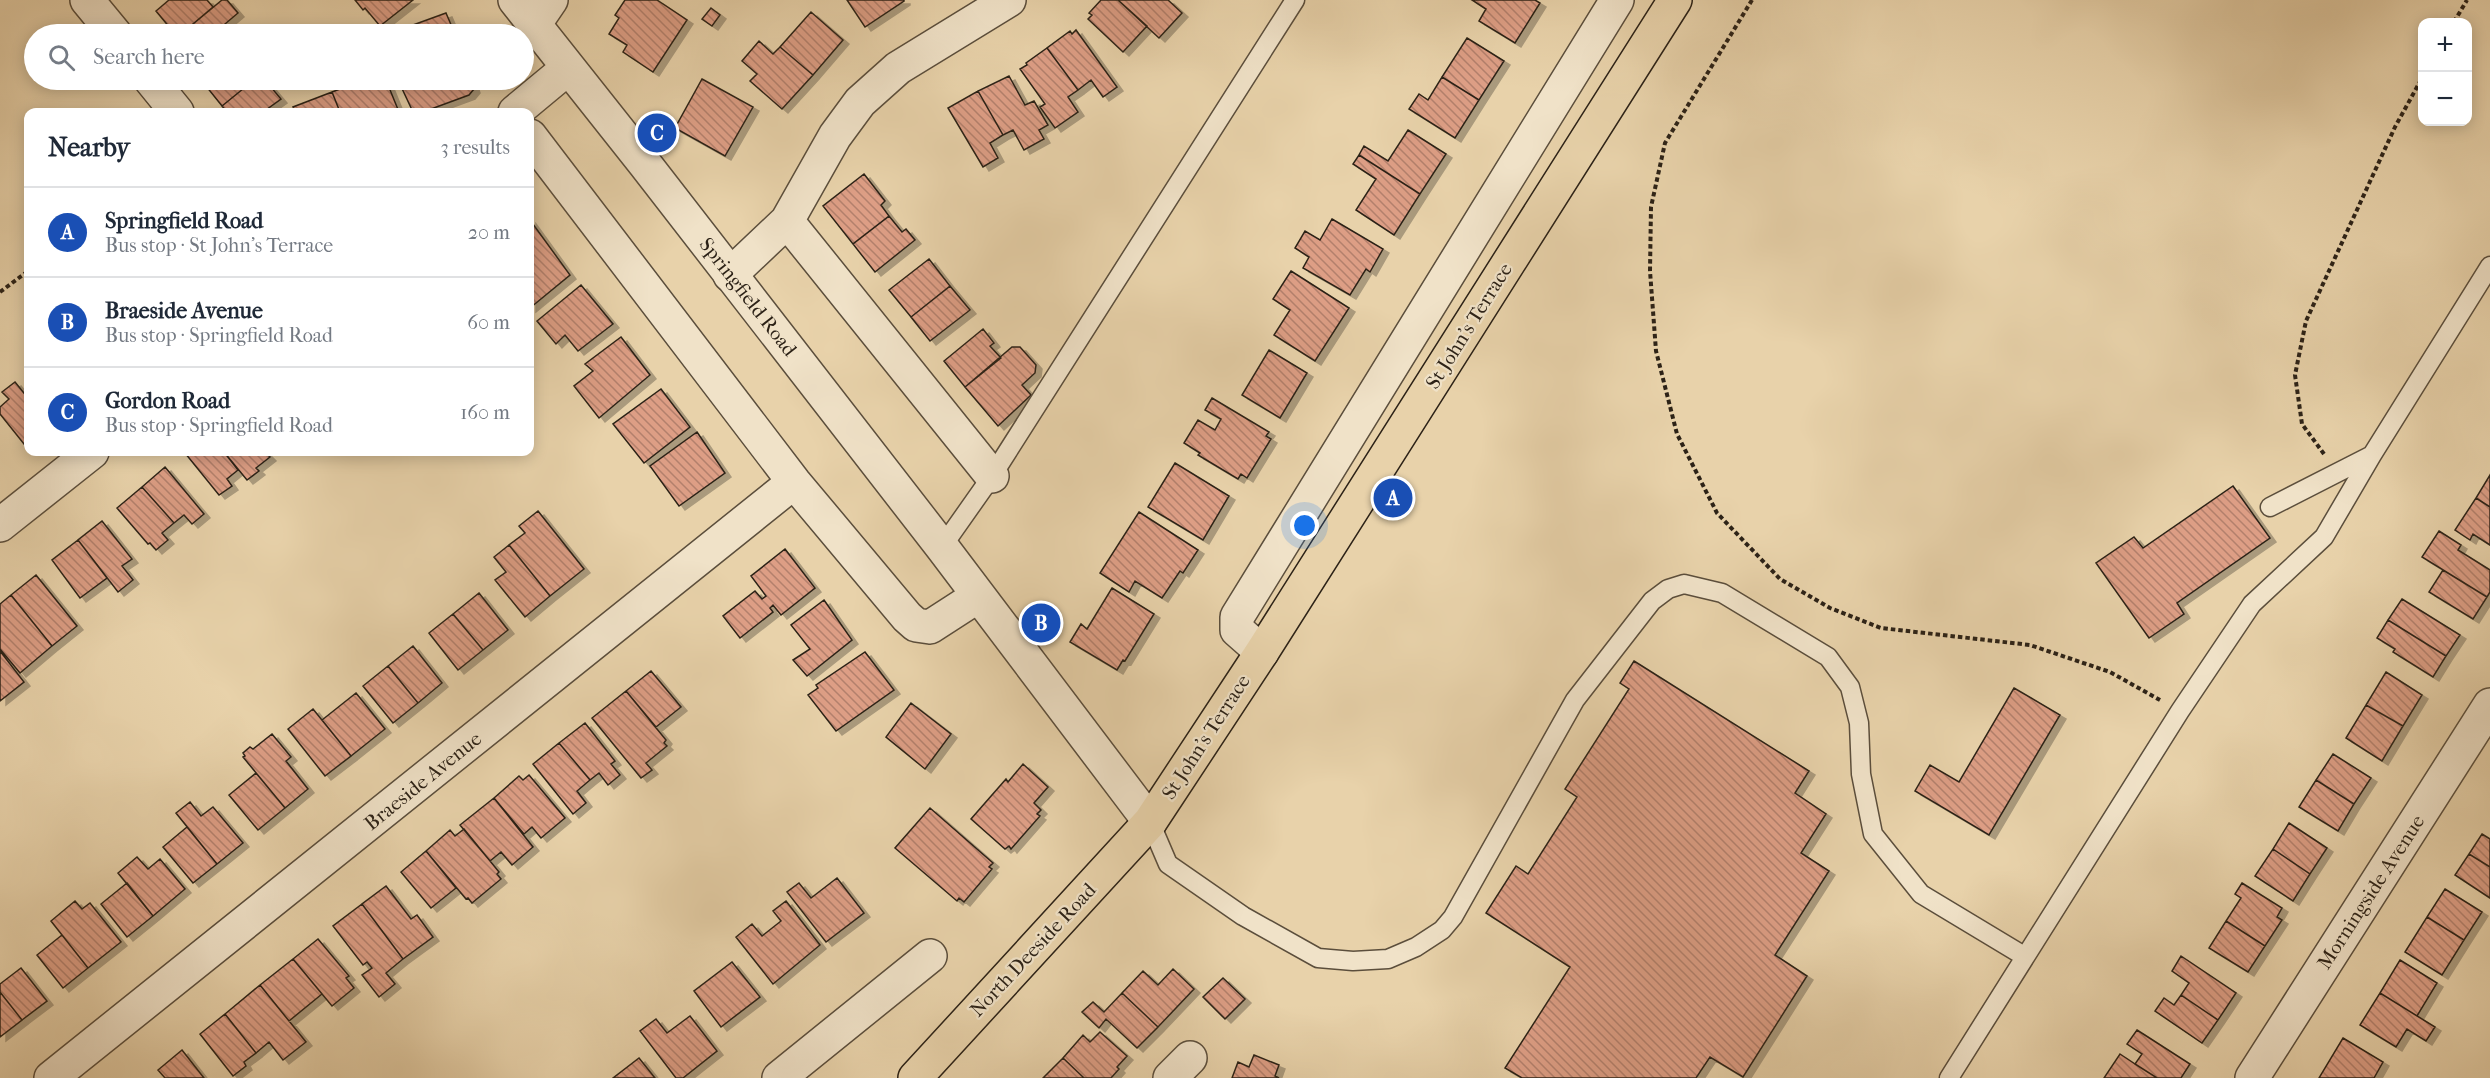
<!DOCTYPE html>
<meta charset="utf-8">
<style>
body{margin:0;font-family:"IM FELL French Canon",serif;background:#f2f2f3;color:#1f2937}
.controls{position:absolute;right:18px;top:18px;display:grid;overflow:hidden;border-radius:12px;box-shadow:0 3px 15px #0003}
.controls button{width:54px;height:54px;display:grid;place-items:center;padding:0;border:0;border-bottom:2px solid #e0e1e3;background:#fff;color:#1f2937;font:30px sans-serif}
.you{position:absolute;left:1305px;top:526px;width:21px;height:21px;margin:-15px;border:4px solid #fff;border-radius:50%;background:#1a73e8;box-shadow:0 0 0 9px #1a73e833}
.badge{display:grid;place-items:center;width:39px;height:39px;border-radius:50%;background:#2563eb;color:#fff;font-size:20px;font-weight:700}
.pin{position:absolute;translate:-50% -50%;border:3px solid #fff;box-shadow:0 2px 6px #0006}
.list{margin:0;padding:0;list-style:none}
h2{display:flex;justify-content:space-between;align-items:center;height:78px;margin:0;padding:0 24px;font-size:26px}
h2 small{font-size:20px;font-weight:400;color:#747a83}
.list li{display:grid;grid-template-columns:39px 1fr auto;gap:18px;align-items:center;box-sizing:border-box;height:90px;padding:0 24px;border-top:2px solid #e0e1e3}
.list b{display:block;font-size:22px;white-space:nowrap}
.list p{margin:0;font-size:20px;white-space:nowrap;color:#747a83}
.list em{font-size:20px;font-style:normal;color:#747a83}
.icon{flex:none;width:33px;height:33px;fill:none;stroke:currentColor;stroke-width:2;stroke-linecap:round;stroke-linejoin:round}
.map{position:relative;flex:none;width:2490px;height:1078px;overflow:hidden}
.search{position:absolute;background:#fff;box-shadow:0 3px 15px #0003;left:24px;top:24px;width:510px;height:66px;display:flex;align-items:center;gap:15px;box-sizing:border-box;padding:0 21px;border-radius:33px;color:#747a83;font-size:22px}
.panel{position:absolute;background:#fff;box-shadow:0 3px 15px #0003;left:24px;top:108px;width:510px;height:348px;border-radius:12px}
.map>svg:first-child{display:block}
.building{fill:url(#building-back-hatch);stroke:#2c2217;stroke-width:1.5;filter:url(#shadow)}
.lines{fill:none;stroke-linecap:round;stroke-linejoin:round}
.service-casing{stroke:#5b4e3c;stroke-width:21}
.minor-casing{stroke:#5b4e3c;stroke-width:36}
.tertiary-casing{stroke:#5b4e3c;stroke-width:36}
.primary-casing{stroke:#2c2217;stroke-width:36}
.path{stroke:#2c2217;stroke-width:4;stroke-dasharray:4.5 3;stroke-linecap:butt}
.service{stroke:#f0e2c8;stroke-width:18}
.minor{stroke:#f0e2c8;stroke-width:33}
.tertiary{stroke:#f0e2c8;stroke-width:33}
.primary{stroke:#e8d2aa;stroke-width:33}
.labels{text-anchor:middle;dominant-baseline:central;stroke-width:4.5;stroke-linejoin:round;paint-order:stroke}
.street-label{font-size:20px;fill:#2c2217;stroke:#f0e2c8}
</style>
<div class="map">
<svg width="2490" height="1078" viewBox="0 0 2490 1078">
<defs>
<pattern id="building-back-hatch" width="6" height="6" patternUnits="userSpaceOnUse" patternTransform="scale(1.5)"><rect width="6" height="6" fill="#dd9e85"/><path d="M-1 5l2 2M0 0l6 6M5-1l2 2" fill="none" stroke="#b3806c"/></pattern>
<filter id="shadow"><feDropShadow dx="6" dy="4" stdDeviation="0" flood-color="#0004"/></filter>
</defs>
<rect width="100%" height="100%" fill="#e8d2aa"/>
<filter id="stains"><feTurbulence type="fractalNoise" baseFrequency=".00333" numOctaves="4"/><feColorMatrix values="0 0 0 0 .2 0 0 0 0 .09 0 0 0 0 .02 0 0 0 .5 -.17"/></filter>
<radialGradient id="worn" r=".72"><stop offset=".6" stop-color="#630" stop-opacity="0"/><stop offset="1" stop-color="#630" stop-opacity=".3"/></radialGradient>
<!-- building -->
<path class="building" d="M 169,0 L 207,0 L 213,7 L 181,34 L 175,34 L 156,11 Z
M 222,0 L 227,0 L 238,13 L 225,24 L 234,34 L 181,34 Z
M 355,0 L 413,0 L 380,26 L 365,8 L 363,10 Z
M 625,0 L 657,0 L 687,20 L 653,72 L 623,52 L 627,45 L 609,34 L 619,18 L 615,15 Z
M 847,0 L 904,0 L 904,1 L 865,27 Z
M 1101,0 L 1118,0 L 1147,26 L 1123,52 L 1088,19 L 1092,15 L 1089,13 Z
M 1118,0 L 1168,0 L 1182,13 L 1159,38 Z
M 1472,0 L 1535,0 L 1540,3 L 1515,43 L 1479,21 L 1486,9 Z
M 711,8 L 720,15 L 712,26 L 702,19 Z
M 811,12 L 843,40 L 813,75 L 780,47 Z
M 446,13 L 455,34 L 404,34 L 402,29 Z
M 1076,30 L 1117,87 L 1103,97 L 1091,80 L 1078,90 L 1047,48 L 1070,31 L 1072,34 Z
M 1467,38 L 1504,61 L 1479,100 L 1442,77 Z
M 759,41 L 773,54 L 780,47 L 813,75 L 782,109 L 750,81 L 757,74 L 742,61 Z
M 1047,48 L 1078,90 L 1068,97 L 1078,112 L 1055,128 L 1040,107 L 1045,104 L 1020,69 L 1027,65 L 1026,63 Z
M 1009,76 L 1025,105 L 1034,101 L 1048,125 L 1039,130 L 1044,139 L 1024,150 L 1013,130 L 1003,135 L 978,91 Z
M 1442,77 L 1479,100 L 1455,138 L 1409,109 L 1419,94 L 1428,100 Z
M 702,79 L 753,107 L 725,156 L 675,128 Z
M 204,80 L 254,80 L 222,106 L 202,81 Z
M 254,80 L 265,80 L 281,99 L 263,112 L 227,112 L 222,106 Z
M 364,80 L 386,80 L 399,112 L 340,112 L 332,92 Z
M 398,80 L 471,80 L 474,89 L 469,95 L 423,112 L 413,112 Z
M 978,91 L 1003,135 L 990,143 L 998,158 L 983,167 L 948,108 Z
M 332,92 L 340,112 L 296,112 L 293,107 Z
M 1408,130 L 1446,154 L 1420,194 L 1359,155 L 1364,146 L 1388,161 Z
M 1359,155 L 1420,194 L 1394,235 L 1356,210 L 1376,179 L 1353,164 Z
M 864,174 L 885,201 L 881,205 L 889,216 L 853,244 L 823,206 Z
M 889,216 L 902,232 L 906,229 L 915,240 L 875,272 L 853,244 Z
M 1332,219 L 1383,249 L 1370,272 L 1366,269 L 1350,295 L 1303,268 L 1309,257 L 1295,248 L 1305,231 L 1320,240 Z
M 530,220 L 570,275 L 530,308 Z
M 929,259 L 950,286 L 911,317 L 889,290 Z
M 1291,271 L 1349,308 L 1315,361 L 1274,335 L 1290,310 L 1273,299 Z
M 581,285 L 613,324 L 578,351 L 565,335 L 556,344 L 537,321 Z
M 950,286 L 970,310 L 930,341 L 911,317 Z
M 983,329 L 994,343 L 990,346 L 1001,358 L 965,387 L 944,361 Z
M 621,337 L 650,375 L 599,418 L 574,386 L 593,371 L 585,364 Z
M 1012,347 L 1020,347 L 1036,365 L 1035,373 L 1022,385 L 1031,395 L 998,426 L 965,387 Z
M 1269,350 L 1307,373 L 1280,418 L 1242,395 Z
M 15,382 L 28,398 L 28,441 L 24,444 L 0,414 L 0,407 L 9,399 L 2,392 Z
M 661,389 L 690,427 L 644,463 L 613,424 Z
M 1212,398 L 1269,432 L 1266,436 L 1271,439 L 1247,478 L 1241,474 L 1238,479 L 1198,455 L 1200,453 L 1184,443 L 1198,420 L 1215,430 L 1221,419 L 1205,410 Z
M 697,432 L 725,473 L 679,506 L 650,466 Z
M 187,452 L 224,452 L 238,470 L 227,479 L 232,486 L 219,495 L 185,453 Z
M 224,452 L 265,452 L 270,457 L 256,468 L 259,471 L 247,480 Z
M 1175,463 L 1229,496 L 1203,540 L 1148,507 Z
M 165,467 L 204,514 L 192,524 L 184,515 L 174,523 L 142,487 Z
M 2490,475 L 2490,507 L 2476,498 Z
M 2233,486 L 2270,538 L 2177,603 L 2184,614 L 2149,638 L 2096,563 L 2134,537 L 2143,548 Z
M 142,487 L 174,523 L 162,533 L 168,540 L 156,550 L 150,543 L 148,544 L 117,508 Z
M 2476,498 L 2490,507 L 2490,545 L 2473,534 L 2470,540 L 2455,530 Z
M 538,511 L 584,569 L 550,596 L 509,545 L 525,533 L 519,526 Z
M 1139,512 L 1198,550 L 1183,573 L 1180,571 L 1162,598 L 1135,581 L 1129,592 L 1100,573 Z
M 102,521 L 132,559 L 122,566 L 133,580 L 118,592 L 78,540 Z
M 2439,531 L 2461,545 L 2458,550 L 2490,570 L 2490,592 L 2487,597 L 2422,557 Z
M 78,540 L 107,578 L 80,598 L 52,560 Z
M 509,545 L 550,596 L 525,617 L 495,580 L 506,572 L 494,557 Z
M 785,549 L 815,588 L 781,615 L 773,605 L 770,608 L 773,612 L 740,638 L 723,616 L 755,591 L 762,599 L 766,596 L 751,576 Z
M 2443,570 L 2487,597 L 2473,619 L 2429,592 Z
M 36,575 L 77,626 L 52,646 L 11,595 Z
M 1112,588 L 1154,614 L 1125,661 L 1123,660 L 1117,670 L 1070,642 L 1081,624 L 1087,629 Z
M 479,593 L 508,630 L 483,650 L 453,614 Z
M 11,595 L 52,646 L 20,673 L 0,649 L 0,604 Z
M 2402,599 L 2460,635 L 2446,656 L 2388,620 Z
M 824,600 L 852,640 L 807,676 L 793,660 L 810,649 L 791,625 Z
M 453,614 L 483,650 L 458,670 L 429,633 Z
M 2388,620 L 2446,656 L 2433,677 L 2393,652 L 2395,649 L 2377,638 Z
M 413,646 L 442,683 L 418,703 L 388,666 Z
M 0,651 L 24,682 L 0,701 Z
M 865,652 L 894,690 L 836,731 L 808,695 L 818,688 L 816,685 Z
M 1634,661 L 1809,771 L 1795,793 L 1826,814 L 1801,853 L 1829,871 L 1775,955 L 1807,976 L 1743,1077 L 1710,1057 L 1696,1078 L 1522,1078 L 1505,1068 L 1570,967 L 1486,913 L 1516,866 L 1528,874 L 1577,797 L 1565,789 L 1629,689 L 1620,683 Z
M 388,666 L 418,703 L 393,723 L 363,686 Z
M 651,671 L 681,707 L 656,727 L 626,691 Z
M 2386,672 L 2422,695 L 2403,726 L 2366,705 Z
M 2014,688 L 2060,715 L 1989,835 L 1915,791 L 1930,765 L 1959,782 Z
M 626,691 L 666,740 L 664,743 L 667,746 L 646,763 L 652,770 L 641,778 L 592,718 Z
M 356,693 L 385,729 L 351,756 L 322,720 Z
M 911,703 L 951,734 L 925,769 L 886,737 Z
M 2366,705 L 2403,726 L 2382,761 L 2346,738 Z
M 313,709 L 351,756 L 325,776 L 288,729 Z
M 585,723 L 615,761 L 611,764 L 620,775 L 608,785 L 599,773 L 590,780 L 559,743 Z
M 272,734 L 291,757 L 286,761 L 308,789 L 285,808 L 243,757 L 245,756 L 243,753 L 250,747 L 253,749 Z
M 559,743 L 590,780 L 577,791 L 586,803 L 573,814 L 533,764 Z
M 2333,754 L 2371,778 L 2354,804 L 2316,780 Z
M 1023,764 L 1048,787 L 1034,803 L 1041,810 L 1037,814 L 1040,816 L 1011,849 L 1009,846 L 1005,849 L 971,819 L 1006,779 L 1008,782 Z
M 256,773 L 285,808 L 258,830 L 229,795 Z
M 529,775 L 565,818 L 541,838 L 532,827 L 524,834 L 494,798 L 519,776 L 523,780 Z
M 2316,780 L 2354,804 L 2338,831 L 2299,807 Z
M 494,798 L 533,847 L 512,865 L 501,852 L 490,861 L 460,825 Z
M 190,802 L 201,816 L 213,807 L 243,843 L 217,864 L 176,813 Z
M 930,808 L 993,863 L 989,867 L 992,869 L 964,902 L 959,898 L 957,901 L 895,848 Z
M 2289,823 L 2327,848 L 2310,874 L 2273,849 Z
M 187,827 L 217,864 L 193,883 L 163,847 Z
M 464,829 L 499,872 L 497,874 L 501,879 L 472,903 L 468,898 L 466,899 L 426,851 L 450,830 L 455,836 Z
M 2482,834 L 2490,839 L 2490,867 L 2469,854 Z
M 2273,849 L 2310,874 L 2293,901 L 2255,876 Z
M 426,851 L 456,888 L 431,908 L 401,872 Z
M 2469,854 L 2490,867 L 2490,898 L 2455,875 Z
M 137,857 L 148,869 L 160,859 L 185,889 L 153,916 L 118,873 Z
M 837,878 L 864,913 L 826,942 L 787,892 L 799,883 L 811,898 Z
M 127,883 L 153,916 L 127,937 L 101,904 Z
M 2242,883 L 2282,908 L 2277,917 L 2282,920 L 2265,946 L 2226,921 L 2241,898 L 2235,894 Z
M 386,886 L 411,919 L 417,915 L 433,937 L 403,959 L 362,904 Z
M 2445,889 L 2482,912 L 2464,940 L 2427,917 Z
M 75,901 L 82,909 L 90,903 L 121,942 L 88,968 L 51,921 Z
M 786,901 L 820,945 L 773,984 L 736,937 L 752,924 L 762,936 L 781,921 L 773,911 Z
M 362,904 L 403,959 L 386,973 L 395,984 L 379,997 L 362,975 L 372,968 L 367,962 L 363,965 L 333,926 Z
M 2427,917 L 2464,940 L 2442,975 L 2405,952 Z
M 2226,921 L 2265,946 L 2248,972 L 2209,948 Z
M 62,935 L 88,968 L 63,988 L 37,955 Z
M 318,939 L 349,976 L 346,978 L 354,988 L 332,1006 L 293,959 Z
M 2181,956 L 2236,993 L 2218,1020 L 2181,995 L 2189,983 L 2172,971 Z
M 293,959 L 322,994 L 289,1021 L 260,985 Z
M 2400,960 L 2437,983 L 2417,1016 L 2380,993 Z
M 732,962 L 760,997 L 721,1027 L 694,991 Z
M 21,968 L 47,1001 L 22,1020 L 0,992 L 0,984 Z
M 1173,969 L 1194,989 L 1158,1027 L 1122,993 L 1143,971 L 1158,985 Z
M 1223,978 L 1245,999 L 1225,1019 L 1203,997 Z
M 260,985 L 306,1042 L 283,1060 L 269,1042 L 256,1053 L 225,1014 Z
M 0,992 L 22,1020 L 0,1037 Z
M 1122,993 L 1158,1027 L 1137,1048 L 1106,1019 L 1099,1028 L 1082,1012 L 1093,1002 L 1104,1012 Z
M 2380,993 L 2435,1027 L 2426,1041 L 2407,1029 L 2396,1047 L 2360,1025 Z
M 2181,995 L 2218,1020 L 2202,1043 L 2155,1011 L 2164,998 L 2174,1005 Z
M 225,1014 L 256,1053 L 244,1062 L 246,1066 L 233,1076 L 200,1034 Z
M 690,1016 L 717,1051 L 683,1078 L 676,1078 L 640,1031 L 656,1019 L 667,1033 Z
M 2137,1030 L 2190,1064 L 2181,1078 L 2157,1078 L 2135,1064 L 2142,1054 L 2127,1044 Z
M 1100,1032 L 1127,1056 L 1117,1067 L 1119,1069 L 1111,1078 L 1084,1078 L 1063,1058 L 1083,1035 L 1090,1042 Z
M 2343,1038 L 2383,1062 L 2374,1078 L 2319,1078 Z
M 182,1050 L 204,1078 L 165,1078 L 158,1070 Z
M 2120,1054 L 2135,1064 L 2157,1078 L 2104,1078 Z
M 1254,1055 L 1279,1065 L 1275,1076 L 1279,1078 L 1232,1078 L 1238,1062 L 1249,1067 Z
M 639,1058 L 655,1078 L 613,1078 Z
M 1063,1058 L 1084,1078 L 1043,1078 Z"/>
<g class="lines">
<!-- service casing -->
<g class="service-casing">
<path id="service" d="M 2270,507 L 2372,455
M 942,547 L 992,476 L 1295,0
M 1150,822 L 1168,864 L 1243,916 L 1318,958 L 1353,961 L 1388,959 L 1416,947 L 1442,930 L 1453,917 L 1575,700 L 1652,601 L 1668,589 L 1684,584 L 1722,593 L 1828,657 L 1850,687 L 1859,723 L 1861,774 L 1873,834 L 1921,894 L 2024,956
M 1949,1078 L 2180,711 L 2252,604 L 2324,537 L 2372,455 L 2490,266"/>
</g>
<!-- minor casing -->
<g class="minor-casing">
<path id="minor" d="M 87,0 L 115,34
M 534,25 L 551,0
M 151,80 L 177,112
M 515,112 L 568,68
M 530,136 L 794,482 L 907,617 L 916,625 L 930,627 L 978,596
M 787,221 L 992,476
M 730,275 L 787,221 L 835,136 L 860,102 L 898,68 L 1009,0
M 0,525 L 92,452
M 1262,652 L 1237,630 L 1237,617 L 1617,0
M 51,1078 L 794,482
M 779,1078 L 930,956
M 1170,1078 L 1190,1058
M 2252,1078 L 2490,705"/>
</g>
<!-- tertiary casing -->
<g class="tertiary-casing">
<path id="tertiary" d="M 515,0 L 645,164 L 942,547 L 1150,822"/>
</g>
<!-- primary casing -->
<g class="primary-casing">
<path id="primary" d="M 915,1078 L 1150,822 L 1262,652 L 1675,0"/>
</g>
<!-- path -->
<path class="path" d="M 1752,0 L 1665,143 L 1651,207 L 1650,271 L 1656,351 L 1677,434 L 1717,513 L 1780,579 L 1830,608 L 1881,628 L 2030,645 L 2110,672 L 2160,700
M 2454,22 L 2467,0
M 0,292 L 28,271
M 2324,454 L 2302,424 L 2295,375 L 2306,321 L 2395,127 L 2422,78"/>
<!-- service -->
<use href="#service" class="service"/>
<!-- minor -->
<use href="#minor" class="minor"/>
<!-- tertiary -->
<use href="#tertiary" class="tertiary"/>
<!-- primary -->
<use href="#primary" class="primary"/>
</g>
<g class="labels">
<!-- street labels -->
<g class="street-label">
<text transform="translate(748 297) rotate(52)">Springfield Road</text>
<text transform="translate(1469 326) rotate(-58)">St John's Terrace</text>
<text transform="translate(1206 737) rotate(-57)">St John's Terrace</text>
<text transform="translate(423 781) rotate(-39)">Braeside Avenue</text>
<text transform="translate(2371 892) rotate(-57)">Morningside Avenue</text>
<text transform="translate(1033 950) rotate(-47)">North Deeside Road</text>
</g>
</g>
<rect width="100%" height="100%" filter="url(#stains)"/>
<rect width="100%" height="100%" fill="url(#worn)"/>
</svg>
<div class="controls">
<button>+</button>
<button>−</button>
</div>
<div class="you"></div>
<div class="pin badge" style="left:1393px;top:498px;background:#1a4fb4">A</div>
<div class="pin badge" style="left:1041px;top:623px;background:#1a4fb4">B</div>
<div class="pin badge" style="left:657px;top:133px;background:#1a4fb4">C</div>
<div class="search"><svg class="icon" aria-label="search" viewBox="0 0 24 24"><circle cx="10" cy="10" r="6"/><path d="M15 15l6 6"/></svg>Search here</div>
<section class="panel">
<h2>Nearby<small>3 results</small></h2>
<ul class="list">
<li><span class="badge" style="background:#1a4fb4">A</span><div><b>Springfield Road</b><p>Bus stop · St John's Terrace</p></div><em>20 m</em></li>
<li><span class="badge" style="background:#1a4fb4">B</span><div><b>Braeside Avenue</b><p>Bus stop · Springfield Road</p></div><em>60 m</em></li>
<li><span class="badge" style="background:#1a4fb4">C</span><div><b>Gordon Road</b><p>Bus stop · Springfield Road</p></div><em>160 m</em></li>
</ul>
</section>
</div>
